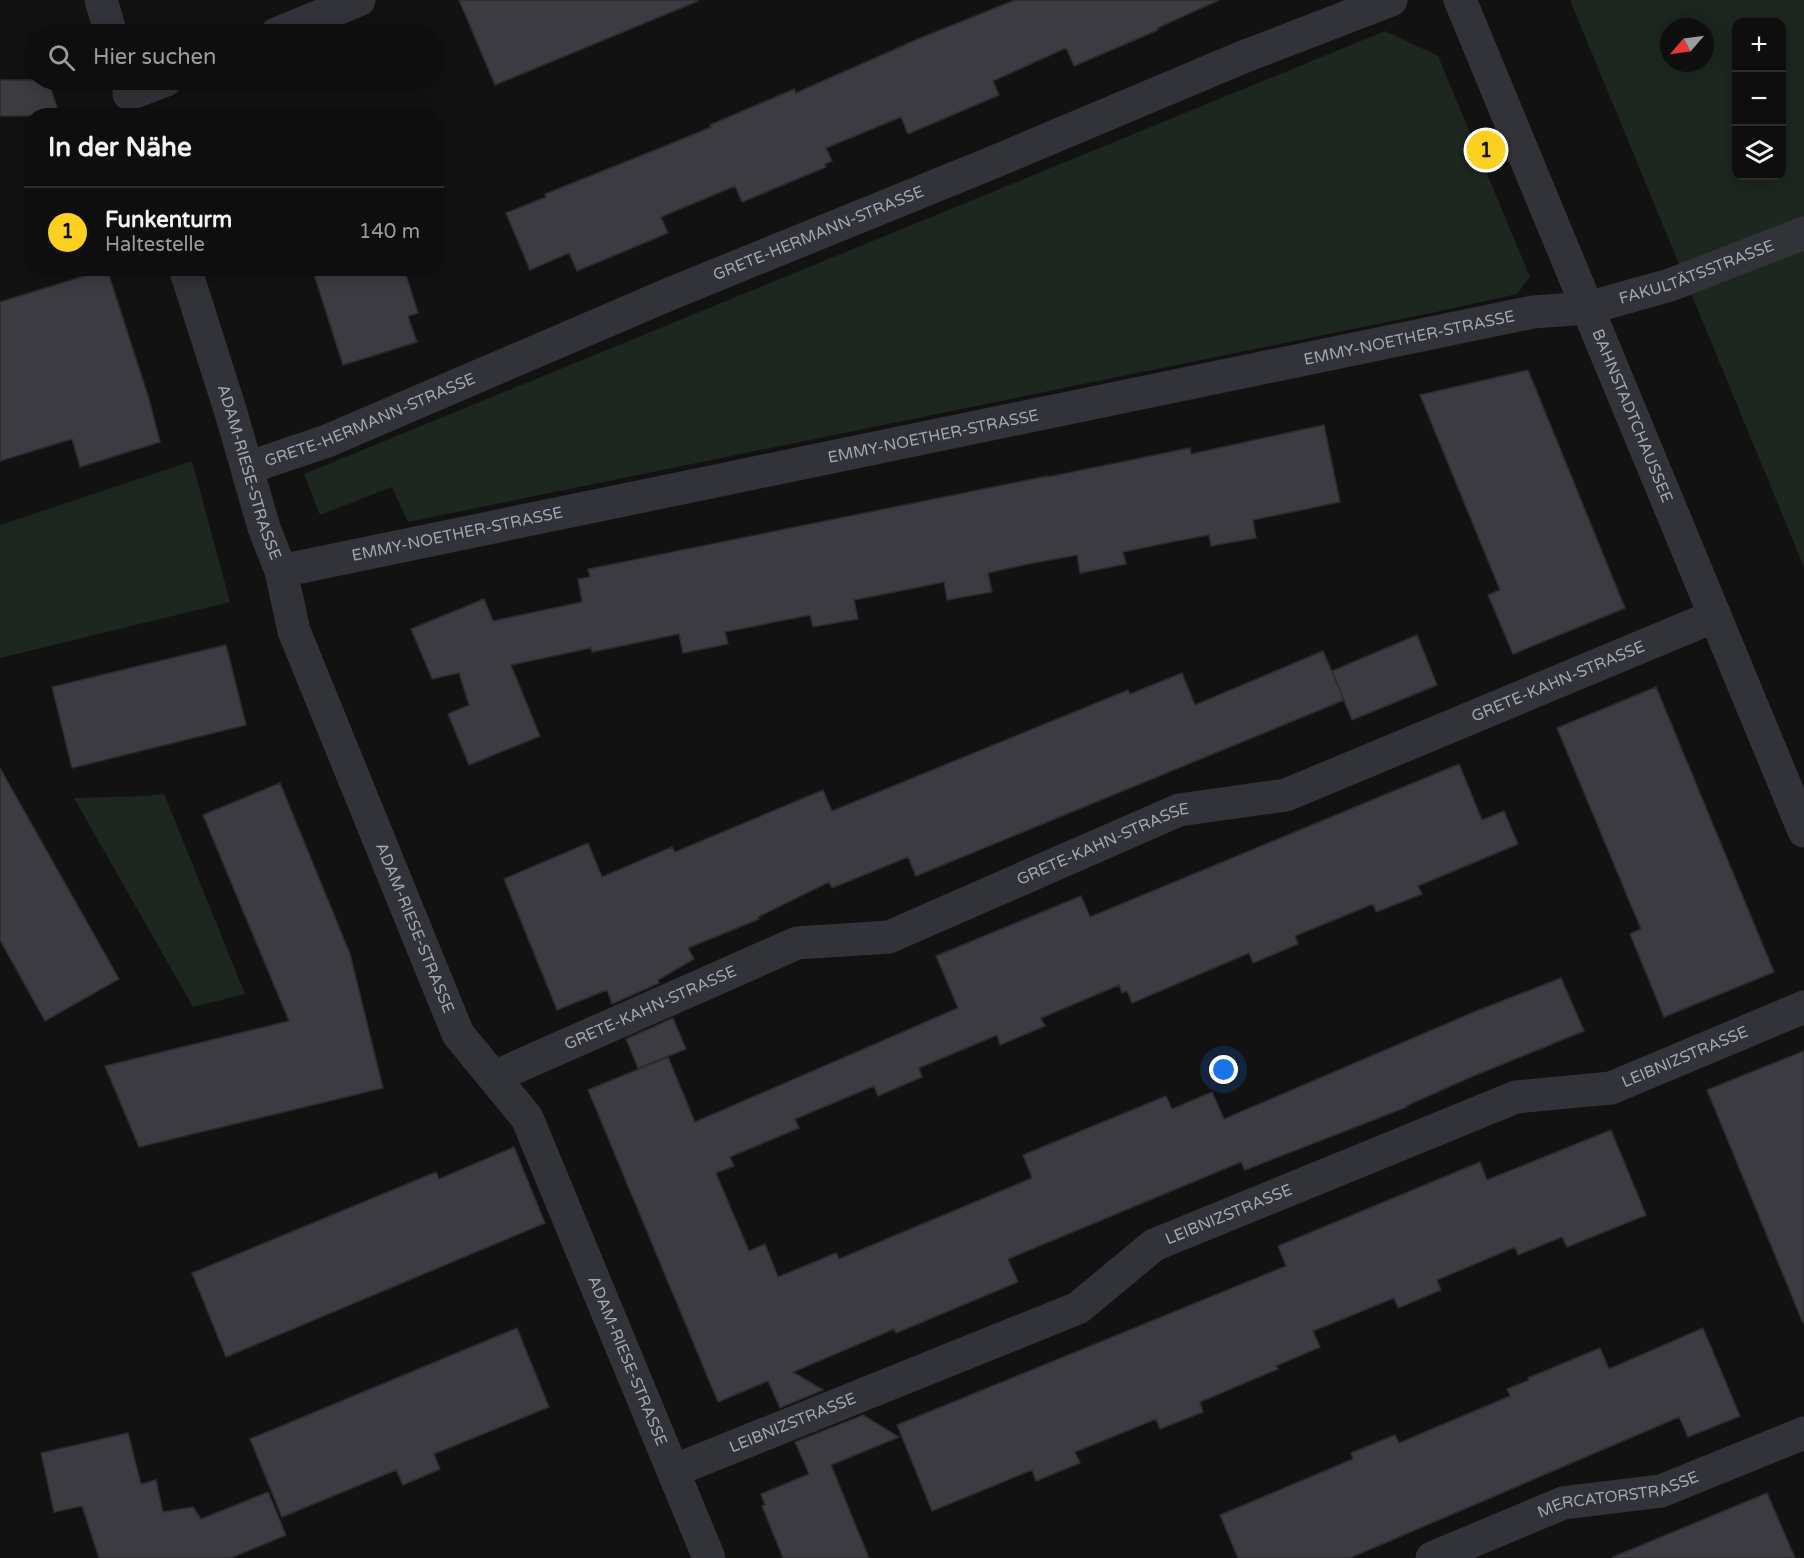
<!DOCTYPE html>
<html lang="de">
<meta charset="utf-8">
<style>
body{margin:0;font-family:"Varela Round",sans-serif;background:#1c1c1c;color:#f1f3f6}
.controls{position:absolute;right:18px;top:18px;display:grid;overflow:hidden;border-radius:12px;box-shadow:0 3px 15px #0003}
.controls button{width:54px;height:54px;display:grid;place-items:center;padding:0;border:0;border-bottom:2px solid #2e2e2e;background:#0e0e0e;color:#f1f3f6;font:30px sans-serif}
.compass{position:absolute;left:1660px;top:18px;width:54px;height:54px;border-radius:50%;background:#0e0e0e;box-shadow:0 3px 15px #0003;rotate:242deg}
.you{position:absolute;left:1224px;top:1070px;width:21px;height:21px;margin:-15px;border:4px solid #fff;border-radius:50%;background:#1a73e8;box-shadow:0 0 0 9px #1a73e833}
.badge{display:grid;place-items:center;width:39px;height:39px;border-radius:50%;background:#fbd021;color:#111;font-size:20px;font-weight:700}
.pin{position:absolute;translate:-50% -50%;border:3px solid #fff;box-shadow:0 2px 6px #0006}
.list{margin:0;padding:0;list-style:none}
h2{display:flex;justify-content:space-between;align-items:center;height:78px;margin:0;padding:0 24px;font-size:26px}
h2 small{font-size:20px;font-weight:400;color:#9b9c9e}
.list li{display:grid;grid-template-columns:39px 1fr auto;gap:18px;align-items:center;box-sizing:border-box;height:90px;padding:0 24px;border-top:2px solid #2e2e2e}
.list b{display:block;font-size:22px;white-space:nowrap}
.list p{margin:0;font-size:20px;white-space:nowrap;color:#9b9c9e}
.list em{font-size:20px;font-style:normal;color:#9b9c9e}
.icon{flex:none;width:33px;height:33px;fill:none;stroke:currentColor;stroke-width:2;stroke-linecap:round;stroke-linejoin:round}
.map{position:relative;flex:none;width:1804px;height:1558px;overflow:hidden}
.search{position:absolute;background:#0e0e0e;box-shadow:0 3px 15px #0003;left:24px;top:24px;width:420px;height:66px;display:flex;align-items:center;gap:15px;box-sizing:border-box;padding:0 21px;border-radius:33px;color:#9b9c9e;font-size:22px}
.panel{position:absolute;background:#0e0e0e;box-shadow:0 3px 15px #0003;left:24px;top:108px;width:420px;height:168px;border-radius:24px}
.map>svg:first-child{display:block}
.green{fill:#1e2620;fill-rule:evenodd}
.building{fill:#3c3b41;stroke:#2c2b2f;stroke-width:1.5}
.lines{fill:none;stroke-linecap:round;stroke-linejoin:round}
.minor{stroke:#323338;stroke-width:33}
.labels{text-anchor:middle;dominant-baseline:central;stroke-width:5;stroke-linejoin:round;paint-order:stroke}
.street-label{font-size:16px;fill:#a2a5b5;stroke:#0d0d0e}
</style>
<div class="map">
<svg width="1804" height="1558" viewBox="0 0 1804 1558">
<rect width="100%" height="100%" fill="#121213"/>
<!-- green -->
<path class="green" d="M 1570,0 L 1804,0 L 1804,567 ZM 1736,22 L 1782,22 L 1782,176 L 1736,176 ZM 1669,27 L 1705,27 L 1705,63 L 1669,63 Z
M 1385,31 L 1438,56 L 1530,277 L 1517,294 L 1436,312 L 408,522 L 392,487 L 320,515 L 304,474 Z
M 192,461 L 230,602 L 0,658 L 0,525 Z
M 164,794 L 245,994 L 193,1007 L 74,798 L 145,796 Z"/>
<!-- building -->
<path class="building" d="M 459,0 L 698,0 L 698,1 L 495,85 Z
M 1015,0 L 1219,0 L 1157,28 L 1158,30 L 1074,66 L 1066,48 L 993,81 L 999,95 L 908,134 L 901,117 L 826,148 L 832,161 L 825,164 L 826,167 L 742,202 L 735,186 L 661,217 L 668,233 L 577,271 L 569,253 L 530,270 L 506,213 L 546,197 L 545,194 L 670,144 L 711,127 L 710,125 L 794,89 L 796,93 L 918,39 Z
M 0,80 L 48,80 L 60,116 L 0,116 Z
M 312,268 L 404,268 L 418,313 L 408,316 L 417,342 L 343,365 Z
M 107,269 L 149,399 L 160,442 L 80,467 L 72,439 L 0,461 L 0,302 Z
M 1528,370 L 1625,608 L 1513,654 L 1488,595 L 1500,590 L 1420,395 Z
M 1324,425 L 1340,502 L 1253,520 L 1256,538 L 1211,546 L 1209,535 L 1166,543 L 1123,552 L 1126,564 L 1080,573 L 1077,555 L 1033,563 L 988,573 L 992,592 L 947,600 L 944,582 L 900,591 L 854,600 L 858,619 L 813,627 L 810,615 L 725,632 L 728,644 L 683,653 L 679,634 L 592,652 L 591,648 L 511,665 L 540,736 L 469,765 L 448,714 L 469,705 L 459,673 L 432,679 L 411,629 L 484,599 L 493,621 L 582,602 L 578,579 L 590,577 L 588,569 L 1048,476 L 1048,477 L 1190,448 L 1191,454 Z
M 1417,635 L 1437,685 L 1352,720 L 1332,671 Z
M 226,645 L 246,725 L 72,768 L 52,687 Z
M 1323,651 L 1344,700 L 916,876 L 908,857 L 832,888 L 829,882 L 758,917 L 759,919 L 688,948 L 694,959 L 658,980 L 659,983 L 612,1004 L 607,990 L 557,1010 L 504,879 L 588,843 L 602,877 L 672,847 L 675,852 L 823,790 L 832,811 L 1128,690 L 1130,694 L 1182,673 L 1195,705 Z
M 1656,687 L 1774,972 L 1664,1017 L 1630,934 L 1641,929 L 1557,728 Z
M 1459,764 L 1482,820 L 1504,811 L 1518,844 L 1418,886 L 1422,894 L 1376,912 L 1373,904 L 1295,936 L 1298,944 L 1253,963 L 1249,953 L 1132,1003 L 1127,991 L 1122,993 L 1119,985 L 1041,1018 L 1045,1026 L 1000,1045 L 997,1035 L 919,1068 L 922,1077 L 878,1096 L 874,1086 L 795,1119 L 799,1128 L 730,1157 L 734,1166 L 716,1173 L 749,1251 L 765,1244 L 778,1277 L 836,1253 L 839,1259 L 1032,1178 L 1023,1155 L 1166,1096 L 1172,1109 L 1212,1092 L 1224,1119 L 1474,1012 L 1561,978 L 1584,1031 L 1471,1077 L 1406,1106 L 1407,1107 L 1245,1170 L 1241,1162 L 1008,1259 L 1018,1282 L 896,1333 L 894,1329 L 793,1372 L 823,1390 L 780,1408 L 768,1381 L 718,1402 L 588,1090 L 668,1057 L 695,1122 L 958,1008 L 936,956 L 1081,896 L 1090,917 Z
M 0,768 L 119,979 L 45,1021 L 0,940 Z
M 280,783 L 350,954 L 383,1088 L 139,1147 L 105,1066 L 289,1021 L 203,815 Z
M 673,1018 L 686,1049 L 638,1068 L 626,1039 Z
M 1804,1051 L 1804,1322 L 1803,1323 L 1707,1090 Z
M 1611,1130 L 1646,1215 L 1567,1247 L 1562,1237 L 1518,1255 L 1515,1247 L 1437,1280 L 1441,1290 L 1398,1308 L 1394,1298 L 1313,1331 L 1320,1347 L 1276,1366 L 1278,1369 L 1200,1402 L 1203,1412 L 1160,1429 L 1156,1419 L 1075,1452 L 1080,1463 L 1036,1481 L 1032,1470 L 932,1511 L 897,1425 L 1286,1266 L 1278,1246 L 1480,1162 L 1487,1180 Z
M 514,1147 L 545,1223 L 226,1357 L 192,1273 L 436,1172 L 439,1179 Z
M 517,1328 L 549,1407 L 434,1454 L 440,1469 L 403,1485 L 396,1470 L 282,1517 L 250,1439 Z
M 1703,1328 L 1740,1416 L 1688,1437 L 1679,1417 L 1350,1558 L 1238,1558 L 1220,1515 L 1353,1459 L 1351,1453 L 1395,1435 L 1399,1443 L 1510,1396 L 1507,1389 L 1529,1380 L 1528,1378 L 1600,1348 L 1609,1369 Z
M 863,1415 L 899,1437 L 831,1465 L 869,1558 L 783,1558 L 762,1506 L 765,1505 L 761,1494 L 809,1474 L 795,1442 Z
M 128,1433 L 141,1484 L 156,1480 L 163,1512 L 193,1507 L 201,1519 L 268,1492 L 286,1535 L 231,1558 L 99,1558 L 82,1506 L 54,1512 L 41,1453 Z
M 1767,1493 L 1795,1558 L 1613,1558 L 1613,1557 Z"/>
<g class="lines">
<!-- minor -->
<g class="minor">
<path d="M 101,0 L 111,34"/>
<path id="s1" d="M 1460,0 L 1804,831"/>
<path d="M 276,34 L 359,0"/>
<path d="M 129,94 L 166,80"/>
<path id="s2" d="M 185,268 L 232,416 L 264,528 L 281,571 L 294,631 L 458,1034 L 527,1118 L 709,1558"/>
<path id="s3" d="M 247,468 L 327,441 L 672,293 L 989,164 L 1243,57 L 1391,0"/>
<path id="s4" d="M 281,571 C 698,483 1116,401 1533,312 L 1588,308 L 1670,285 L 1804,233"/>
<path id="s5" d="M 494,1077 L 797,943 L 889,937 L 1179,810 L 1286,795 L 1715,616"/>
<path id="s6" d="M 673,1471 L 1078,1308 L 1154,1245 L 1516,1097 L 1611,1088 L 1804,1007"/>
<path id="s7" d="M 1432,1558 L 1563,1503 L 1661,1491 L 1804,1433"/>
</g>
</g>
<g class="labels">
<!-- street labels -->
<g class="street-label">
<text stroke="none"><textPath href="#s3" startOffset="618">GRETE-HERMANN-STRASSE</textPath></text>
<text stroke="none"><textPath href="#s4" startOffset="1448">FAKULTÄTSSTRASSE</textPath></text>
<text stroke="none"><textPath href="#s4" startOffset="1152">EMMY-NOETHER-STRASSE</textPath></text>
<text stroke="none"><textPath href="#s1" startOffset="450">BAHNSTADTCHAUSSEE</textPath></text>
<text stroke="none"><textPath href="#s3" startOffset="132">GRETE-HERMANN-STRASSE</textPath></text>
<text stroke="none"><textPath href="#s4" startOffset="666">EMMY-NOETHER-STRASSE</textPath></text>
<text stroke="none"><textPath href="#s2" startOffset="214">ADAM-RIESE-STRASSE</textPath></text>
<text stroke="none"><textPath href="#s4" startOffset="180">EMMY-NOETHER-STRASSE</textPath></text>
<text stroke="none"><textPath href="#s5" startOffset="1143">GRETE-KAHN-STRASSE</textPath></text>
<text stroke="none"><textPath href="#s5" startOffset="657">GRETE-KAHN-STRASSE</textPath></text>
<text stroke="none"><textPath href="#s2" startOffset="700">ADAM-RIESE-STRASSE</textPath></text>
<text stroke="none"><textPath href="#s5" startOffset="171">GRETE-KAHN-STRASSE</textPath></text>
<text stroke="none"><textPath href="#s6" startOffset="1102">LEIBNIZSTRASSE</textPath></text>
<text stroke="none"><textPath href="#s6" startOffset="616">LEIBNIZSTRASSE</textPath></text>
<text stroke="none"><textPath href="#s2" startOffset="1186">ADAM-RIESE-STRASSE</textPath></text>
<text stroke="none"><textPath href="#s6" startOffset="129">LEIBNIZSTRASSE</textPath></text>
<text stroke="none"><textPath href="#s7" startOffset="198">MERCATORSTRASSE</textPath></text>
</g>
</g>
</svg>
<div class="controls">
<button>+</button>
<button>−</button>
<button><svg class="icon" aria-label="layers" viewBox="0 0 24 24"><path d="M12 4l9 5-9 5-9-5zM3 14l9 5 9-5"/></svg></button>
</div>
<svg class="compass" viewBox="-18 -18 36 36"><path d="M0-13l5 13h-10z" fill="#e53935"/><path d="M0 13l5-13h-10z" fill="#9b9c9e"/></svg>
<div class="you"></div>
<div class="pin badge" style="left:1486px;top:150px">1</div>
<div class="search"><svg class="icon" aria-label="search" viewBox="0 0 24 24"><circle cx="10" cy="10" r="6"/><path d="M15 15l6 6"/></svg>Hier suchen</div>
<section class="panel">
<h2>In der Nähe<small></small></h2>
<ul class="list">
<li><span class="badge">1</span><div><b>Funkenturm</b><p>Haltestelle</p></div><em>140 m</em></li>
</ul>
</section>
</div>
